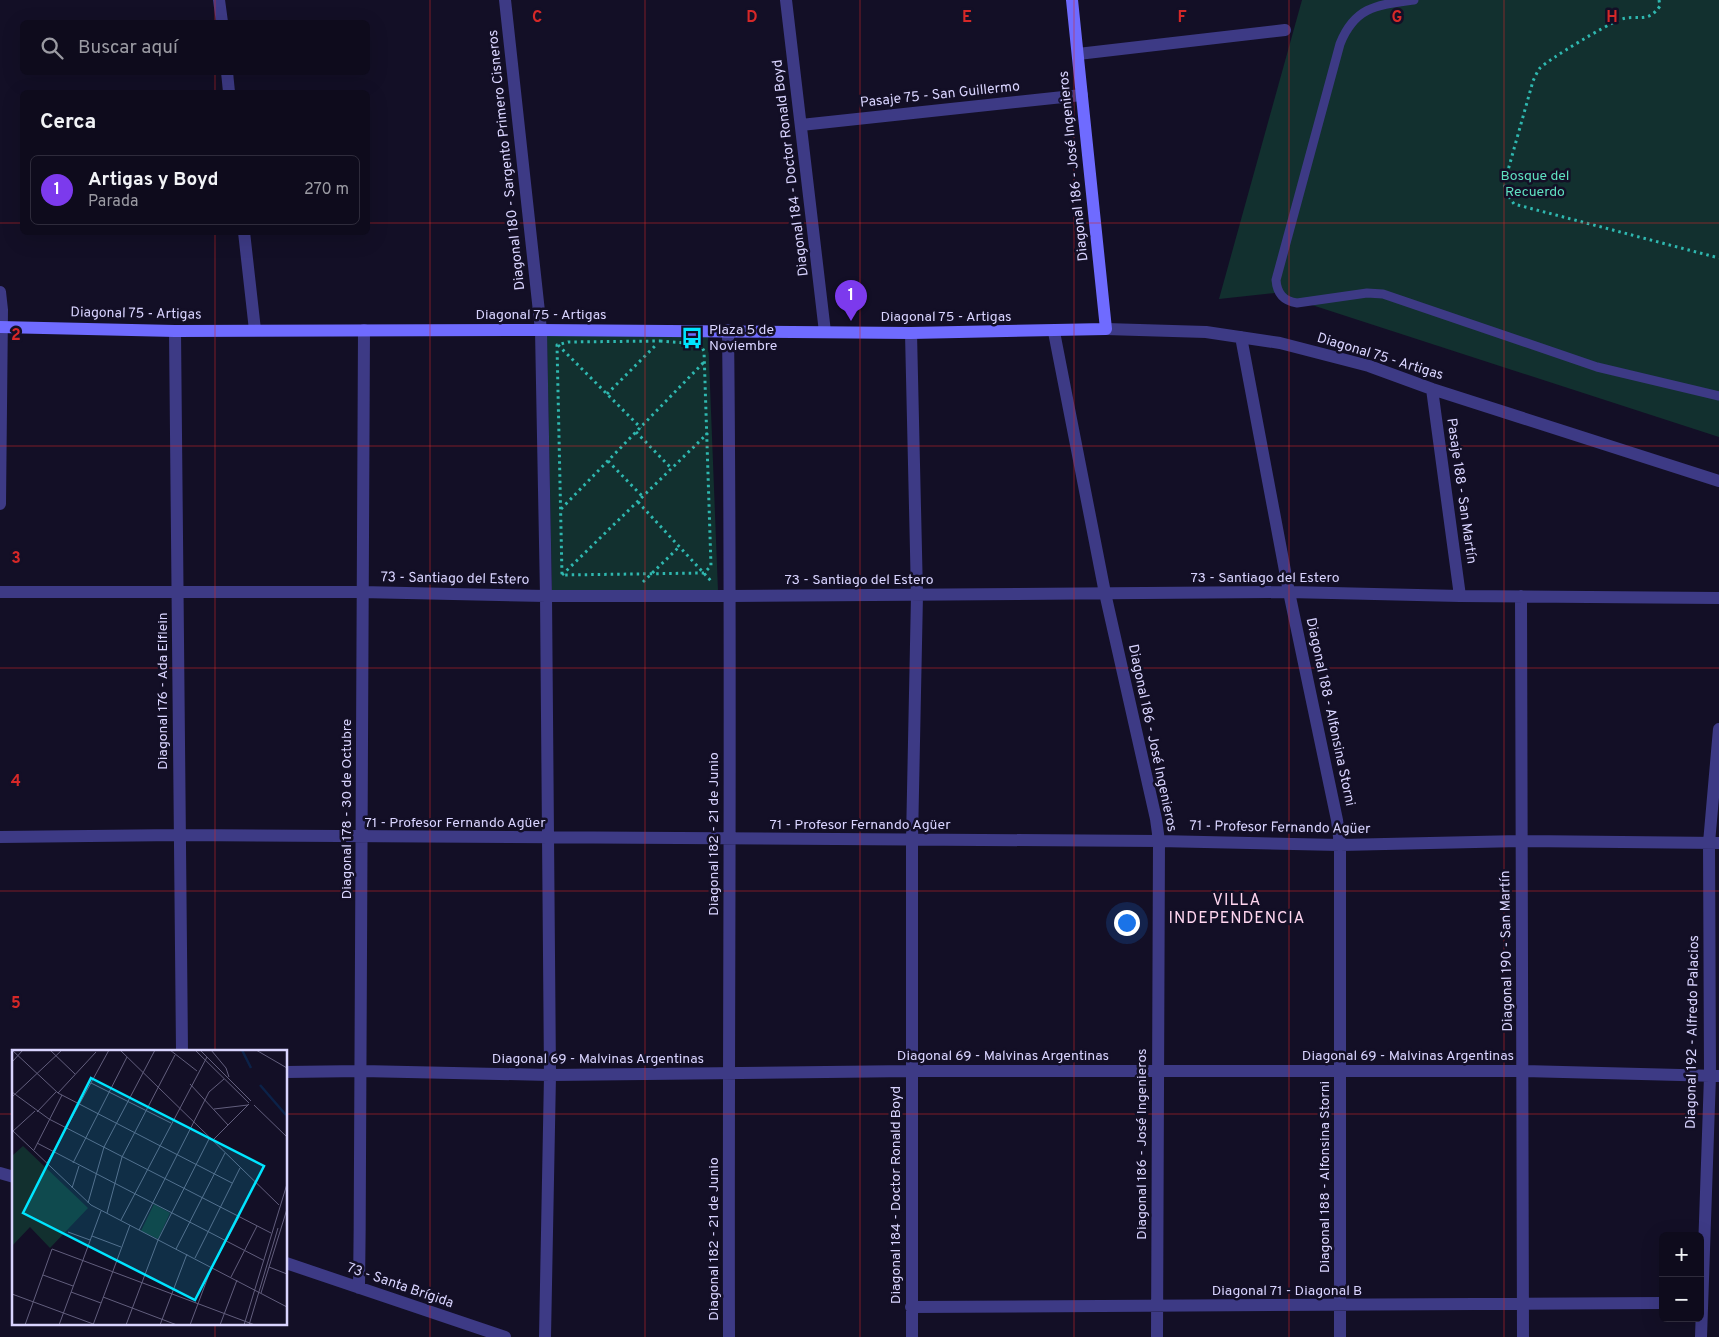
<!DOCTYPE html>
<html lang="es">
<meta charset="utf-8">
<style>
body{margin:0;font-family:Overpass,sans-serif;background:#171425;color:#f1f3f6}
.controls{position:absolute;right:15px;bottom:15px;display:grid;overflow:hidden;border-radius:8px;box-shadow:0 5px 20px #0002}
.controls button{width:45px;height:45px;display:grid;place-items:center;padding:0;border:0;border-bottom:1px solid #2e2b3b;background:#0e0b1c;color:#f1f3f6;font:25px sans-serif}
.you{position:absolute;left:1126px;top:922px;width:18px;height:18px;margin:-12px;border:4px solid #fff;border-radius:50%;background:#1a73e8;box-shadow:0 0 0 8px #1a73e833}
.badge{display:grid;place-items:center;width:32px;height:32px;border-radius:50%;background:#7c3aed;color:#fff;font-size:16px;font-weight:700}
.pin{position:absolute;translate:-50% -41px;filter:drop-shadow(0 1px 2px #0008)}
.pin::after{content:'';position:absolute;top:26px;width:18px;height:15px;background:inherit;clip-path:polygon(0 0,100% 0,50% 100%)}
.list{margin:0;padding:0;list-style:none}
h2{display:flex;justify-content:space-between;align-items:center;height:65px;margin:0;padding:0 20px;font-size:21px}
h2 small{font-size:16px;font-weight:400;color:#9b9ba3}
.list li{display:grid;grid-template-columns:32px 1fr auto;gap:15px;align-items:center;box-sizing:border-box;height:70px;margin:0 10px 10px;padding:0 10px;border:1px solid #2e2b3b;border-radius:8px}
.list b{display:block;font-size:19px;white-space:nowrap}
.list p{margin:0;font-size:16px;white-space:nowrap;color:#9b9ba3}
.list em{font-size:16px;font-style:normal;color:#9b9ba3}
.icon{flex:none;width:28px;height:28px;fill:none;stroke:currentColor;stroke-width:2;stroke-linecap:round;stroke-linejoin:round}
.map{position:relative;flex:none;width:1719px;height:1337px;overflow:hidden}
.search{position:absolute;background:#0e0b1c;box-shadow:0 5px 20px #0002;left:20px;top:20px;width:350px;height:55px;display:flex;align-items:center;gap:12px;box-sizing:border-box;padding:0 18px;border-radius:8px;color:#9b9ba3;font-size:19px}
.panel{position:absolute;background:#0e0b1c;box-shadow:0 5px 20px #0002;left:20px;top:90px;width:350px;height:145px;border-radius:8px}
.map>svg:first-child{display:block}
.green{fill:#12302f}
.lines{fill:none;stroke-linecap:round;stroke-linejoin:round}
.path{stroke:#2fb8b0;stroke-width:3;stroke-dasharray:2.5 4;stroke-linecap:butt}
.lane{stroke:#3d3a85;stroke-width:9}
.street{stroke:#3d3a85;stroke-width:12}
.secondary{stroke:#6f6bff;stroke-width:12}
.grid{fill:none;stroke:#d62828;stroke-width:1;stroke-opacity:0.55}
.labels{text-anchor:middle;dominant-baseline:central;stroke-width:5;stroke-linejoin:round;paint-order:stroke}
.street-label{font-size:14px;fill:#d9d4ff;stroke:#130f26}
.park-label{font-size:14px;fill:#5fe0c0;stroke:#130f26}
.poi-label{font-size:14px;fill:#d9d4ff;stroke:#130f26;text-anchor:start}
.quarter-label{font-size:16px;letter-spacing:1px;fill:#ffd6f0;stroke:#130f26}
.inset-river{fill:none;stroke:#0c2248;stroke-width:2.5}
.inset-road{fill:none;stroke:#625e7d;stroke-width:1}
.view{fill:#00e5ff;fill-opacity:0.15;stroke:#00e5ff;stroke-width:2.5}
.inset-edge{fill:none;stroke:#d9d4ff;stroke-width:2.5}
.grid-label{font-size:16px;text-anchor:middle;font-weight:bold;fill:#d62828;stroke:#130f26;stroke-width:5;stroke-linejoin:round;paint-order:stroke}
</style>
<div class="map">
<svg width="1719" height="1337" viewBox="0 0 1719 1337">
<rect width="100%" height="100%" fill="#130f26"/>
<!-- green -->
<path class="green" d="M 1302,0 L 1719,0 L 1719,437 L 1275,293 L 1219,299 Z
M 708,334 L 718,591 L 552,591 L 547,335 Z"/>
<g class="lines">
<!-- path -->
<path class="path" d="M 1659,0 L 1660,6 C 1647,25 1637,13 1619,20 C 1606,25 1549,59 1540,68 C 1537,72 1535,77 1533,81 L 1505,181 L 1505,191 L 1514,204 L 1719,258
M 660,341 L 700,344 L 704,351 L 711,566 L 704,573 L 562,575 L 557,345 L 568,342 Z
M 558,345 L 641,428
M 607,394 L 656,345
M 636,432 L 672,469
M 608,461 L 643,497
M 638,502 L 712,582
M 561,509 L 705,361
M 562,575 L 708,433
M 643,582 L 680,546"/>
<!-- lane -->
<path class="lane" d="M 1414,0 C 1378,5 1355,6 1340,44 L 1276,280 C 1277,293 1283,301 1297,303 L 1367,293 L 1383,294 L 1597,367 L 1719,396"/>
<!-- street -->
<path class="street" d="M 219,0 L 222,22
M 505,0 L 541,330 L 546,596 L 550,1075 L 545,1337
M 786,0 L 825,332
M 1078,54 L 1285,30
M 227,72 L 229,92
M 801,125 L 1082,95
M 244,232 L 255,330
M 0,292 L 2,310 L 0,504
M 1106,329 L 1206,332 L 1280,343 L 1369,366 L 1432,389 L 1719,481
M 728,330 C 732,666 728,1001 729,1337
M 175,331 L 182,1051
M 1054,332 L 1105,593 L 1156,819 L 1159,841 L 1157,1337
M 911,333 L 917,595 L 912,840 L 912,1337
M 1241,337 L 1289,592 L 1337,820 L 1340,845 L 1340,1337
M 1432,389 L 1460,596
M 0,592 L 361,592 L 546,596 L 731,596 L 1289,592 L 1460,596 L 1719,598
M 1521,596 L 1523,1337
M 0,837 L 179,835 L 1159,841 L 1340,845 L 1520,841 L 1719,843
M 286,1072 L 362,1071 L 550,1075 L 911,1071 L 1523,1071 L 1719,1076
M 0,1173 L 14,1177
M 286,1263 L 505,1337
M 359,1288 C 363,969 360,650 364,330
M 911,1307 L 1663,1303
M 1701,1337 L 1710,1076 L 1709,843 L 1719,729"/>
<!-- secondary -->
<path class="secondary" d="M 0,327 L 175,331 L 541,330 L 911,333 L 1106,329 L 1072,0"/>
</g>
<!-- grid -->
<path class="grid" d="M 215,0 L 215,22M 430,0 L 430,1337M 645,0 L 645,1337M 860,0 L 860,1337M 1074,0 L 1074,1337M 1289,0 L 1289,1337M 1504,0 L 1504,1337M 215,72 L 215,92M 0,223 L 22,223M 368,223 L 1719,223M 215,232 L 215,1051M 0,446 L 1719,446M 0,668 L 1719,668M 0,891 L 1719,891M 0,1114 L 14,1114M 286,1114 L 1719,1114M 215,1323 L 215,1337"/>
<!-- icons -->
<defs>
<g id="bus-bare" transform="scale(1.725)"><path d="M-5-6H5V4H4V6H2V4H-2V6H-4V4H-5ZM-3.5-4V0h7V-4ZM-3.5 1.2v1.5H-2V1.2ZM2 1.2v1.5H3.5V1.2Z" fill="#00e5ff" stroke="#130f26" stroke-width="2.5" paint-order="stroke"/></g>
</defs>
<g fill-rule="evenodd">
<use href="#bus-bare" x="692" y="338"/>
</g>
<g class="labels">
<!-- street labels -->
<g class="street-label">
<text transform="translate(940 95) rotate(-6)">Pasaje 75 - San Guillermo</text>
<text transform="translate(507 160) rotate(-96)">Diagonal 180 - Sargento Primero Cisneros</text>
<text transform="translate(1074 166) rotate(-96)">Diagonal 186 - José Ingenieros</text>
<text transform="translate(791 168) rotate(-97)">Diagonal 184 - Doctor Ronald Boyd</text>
<text transform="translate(136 314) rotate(1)">Diagonal 75 - Artigas</text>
<text x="541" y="315">Diagonal 75 - Artigas</text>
<text x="946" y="317">Diagonal 75 - Artigas</text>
<text transform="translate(1380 357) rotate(17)">Diagonal 75 - Artigas</text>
<text transform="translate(1461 491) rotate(82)">Pasaje 188 - San Martín</text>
<text x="1265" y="578">73 - Santiago del Estero</text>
<text transform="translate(455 579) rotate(1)">73 - Santiago del Estero</text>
<text x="859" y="580">73 - Santiago del Estero</text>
<text transform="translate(163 691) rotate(-90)">Diagonal 176 - Ada Elflein</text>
<text transform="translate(1330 712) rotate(78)">Diagonal 188 - Alfonsina Storni</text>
<text transform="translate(1152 738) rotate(78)">Diagonal 186 - José Ingenieros</text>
<text transform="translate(347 809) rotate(-90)">Diagonal 178 - 30 de Octubre</text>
<text x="455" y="823">71 - Profesor Fernando Agüer</text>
<text x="860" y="825">71 - Profesor Fernando Agüer</text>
<text transform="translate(1280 828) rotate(1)">71 - Profesor Fernando Agüer</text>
<text transform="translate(714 834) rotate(-90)">Diagonal 182 - 21 de Junio</text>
<text transform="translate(1507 951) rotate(-91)">Diagonal 190 - San Martín</text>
<text transform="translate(1693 1032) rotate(-89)">Diagonal 192 - Alfredo Palacios</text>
<text x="1003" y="1056">Diagonal 69 - Malvinas Argentinas</text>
<text x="1408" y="1056">Diagonal 69 - Malvinas Argentinas</text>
<text x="598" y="1059">Diagonal 69 - Malvinas Argentinas</text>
<text transform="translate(1142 1144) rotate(-90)">Diagonal 186 - José Ingenieros</text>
<text transform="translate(1325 1177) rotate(-90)">Diagonal 188 - Alfonsina Storni</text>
<text transform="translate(896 1195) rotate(-90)">Diagonal 184 - Doctor Ronald Boyd</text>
<text transform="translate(714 1239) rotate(-90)">Diagonal 182 - 21 de Junio</text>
<text transform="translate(400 1286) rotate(19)">73 - Santa Brígida</text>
<text x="1287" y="1291">Diagonal 71 - Diagonal B</text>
</g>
<!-- park labels -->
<g class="park-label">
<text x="1535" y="176">Bosque del<tspan x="1535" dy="16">Recuerdo</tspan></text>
</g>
<!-- poi labels -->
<g class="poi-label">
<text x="709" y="330">Plaza 5 de<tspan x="709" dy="16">Noviembre</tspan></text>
</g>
<!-- quarter labels -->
<g class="quarter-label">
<text x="1237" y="901">VILLA<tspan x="1237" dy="18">INDEPENDENCIA</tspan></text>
</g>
</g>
<!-- overview -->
<g transform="translate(12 1050)">
<rect width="275" height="275" fill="#130f26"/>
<path d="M 11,96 L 76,158 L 38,198 L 18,177 L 0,196 L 0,106 ZM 142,154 L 158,163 L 146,189 L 129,181 Z" fill="#12302f"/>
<path class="inset-river" d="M 230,0 L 239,18M 248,35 L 274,65"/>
<path class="inset-road" d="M 0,0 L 46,43 L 220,133M 38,0 L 63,24M 108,0 L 267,155M 158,0 L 185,21M 183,0 L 237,53M 188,0 L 239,51M 199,0 L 214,18 L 217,27M 244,0 L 275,18M 0,12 L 11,0M 79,33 L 159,73M 178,34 L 216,75M 0,42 L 37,69 L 259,183M 46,43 L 84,2M 0,47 L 50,0M 242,55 L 275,87M 202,59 L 236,55M 25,62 L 44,42M 0,80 L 79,155 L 275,257M 0,82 L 23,61M 201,90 L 237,54M 25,93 L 251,210M 22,100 L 50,45M 35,113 L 97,0M 61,113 L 115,7M 60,138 L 67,116M 76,153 L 92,97 L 143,0M 95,163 L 110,107 L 163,5M 109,170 L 195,7M 127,180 L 197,42 L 212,29M 56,182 L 78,190M 80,186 L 109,197M 164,199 L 213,103M 183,208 L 228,118M 257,217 L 275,224M 31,225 L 61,236M 219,227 L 245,176M 59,242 L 89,253M 249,243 L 275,159M 0,244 L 84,275M 91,247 L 165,275M 13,275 L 40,199 L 243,275M 47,275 L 89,161M 81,275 L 118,175M 114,275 L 146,190 L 198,87M 148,275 L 175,204M 178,275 L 199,219 L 227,167M 208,275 L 225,230M 232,275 L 275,134M 237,275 L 266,178"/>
<path class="view" d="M 79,28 L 252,116 L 183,250 L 11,163 Z"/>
<rect width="275" height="275" class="inset-edge"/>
</g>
<g class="grid-label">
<text x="537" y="22">C</text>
<text x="752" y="22">D</text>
<text x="967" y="22">E</text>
<text x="1182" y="22">F</text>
<text x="1397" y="22">G</text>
<text x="1612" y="22">H</text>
<text x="16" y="340">2</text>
<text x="16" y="563">3</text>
<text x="16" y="786">4</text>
<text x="16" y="1008">5</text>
</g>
</svg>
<div class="controls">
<button>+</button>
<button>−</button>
</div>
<div class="you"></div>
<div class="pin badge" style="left:851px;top:321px">1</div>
<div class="search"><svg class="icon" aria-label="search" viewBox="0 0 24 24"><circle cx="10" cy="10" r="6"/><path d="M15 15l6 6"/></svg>Buscar aquí</div>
<section class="panel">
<h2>Cerca<small></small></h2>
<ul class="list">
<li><span class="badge">1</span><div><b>Artigas y Boyd</b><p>Parada</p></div><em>270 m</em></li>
</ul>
</section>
</div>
